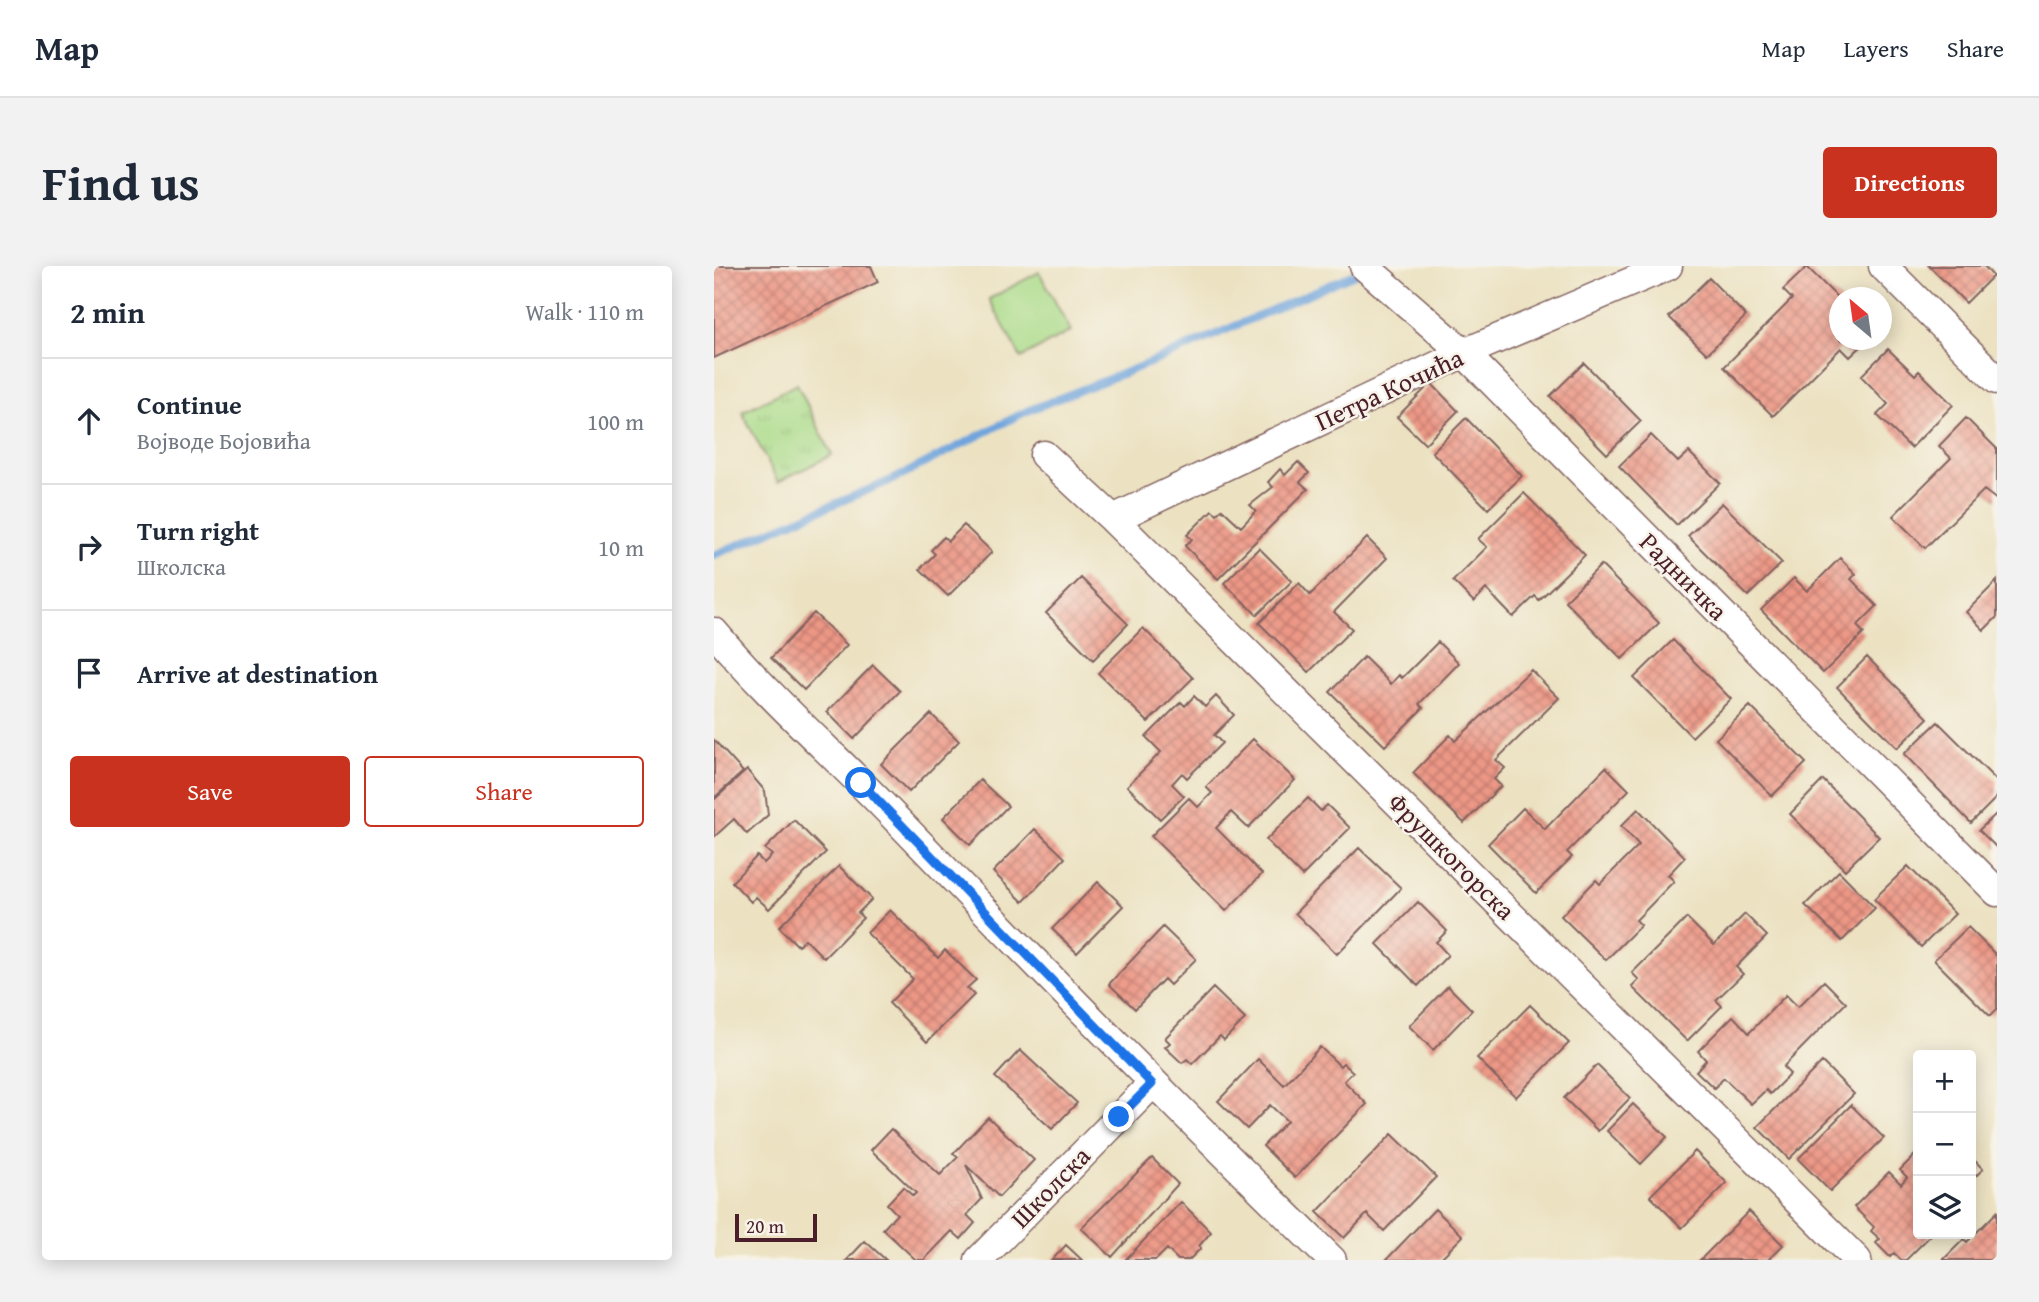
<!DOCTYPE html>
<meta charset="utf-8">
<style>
body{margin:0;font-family:"Gentium Book Plus",serif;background:#f2f2f3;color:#1f2937}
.controls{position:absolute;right:21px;bottom:21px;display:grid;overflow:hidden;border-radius:7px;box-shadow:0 4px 18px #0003}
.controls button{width:63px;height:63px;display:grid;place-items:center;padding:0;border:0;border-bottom:2px solid #e0e1e3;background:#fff;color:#1f2937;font:35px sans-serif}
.compass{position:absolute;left:1115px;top:21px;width:63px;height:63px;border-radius:50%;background:#fff;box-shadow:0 4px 18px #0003;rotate:331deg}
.scale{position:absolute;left:21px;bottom:18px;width:82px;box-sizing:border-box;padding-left:7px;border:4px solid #4a1f2b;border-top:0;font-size:19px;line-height:24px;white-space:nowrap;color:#4a1f2b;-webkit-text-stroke:5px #f7f3e8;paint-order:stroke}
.stop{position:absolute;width:21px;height:21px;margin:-16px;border:5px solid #1a73e8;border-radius:50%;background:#fff}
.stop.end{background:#1a73e8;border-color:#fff;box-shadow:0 2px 7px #0008}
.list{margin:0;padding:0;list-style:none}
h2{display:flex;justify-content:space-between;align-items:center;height:91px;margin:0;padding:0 28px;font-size:30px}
h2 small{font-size:23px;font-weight:400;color:#747a83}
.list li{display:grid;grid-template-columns:46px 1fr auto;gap:21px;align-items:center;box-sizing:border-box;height:126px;padding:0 28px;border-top:2px solid #e0e1e3}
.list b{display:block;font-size:26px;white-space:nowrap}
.list p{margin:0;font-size:23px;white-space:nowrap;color:#747a83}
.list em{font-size:23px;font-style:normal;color:#747a83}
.actions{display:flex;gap:14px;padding:21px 28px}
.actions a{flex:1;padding:16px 0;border:2px solid #c8321e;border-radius:7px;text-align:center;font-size:24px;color:#c8321e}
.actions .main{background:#c8321e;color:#fff}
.icon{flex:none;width:38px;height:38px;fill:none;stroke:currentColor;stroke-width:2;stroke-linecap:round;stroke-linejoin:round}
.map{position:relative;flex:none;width:1283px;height:994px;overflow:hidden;border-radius:7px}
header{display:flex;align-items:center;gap:42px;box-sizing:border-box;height:98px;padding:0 35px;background:#fff;border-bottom:2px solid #e0e1e3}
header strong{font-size:33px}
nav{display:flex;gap:38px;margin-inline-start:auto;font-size:24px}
.intro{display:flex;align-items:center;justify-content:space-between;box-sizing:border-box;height:168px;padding:0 42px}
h1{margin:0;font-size:49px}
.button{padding:18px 32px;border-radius:7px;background:#c8321e;color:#fff;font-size:24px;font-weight:700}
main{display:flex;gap:42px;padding:0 42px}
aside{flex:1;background:#fff;border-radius:7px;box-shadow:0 4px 18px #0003}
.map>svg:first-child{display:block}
.grass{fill:#abdc8a;stroke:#7a7e5a;stroke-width:2}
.park{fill:url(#park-tufts);stroke:#7a7e5a;stroke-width:2}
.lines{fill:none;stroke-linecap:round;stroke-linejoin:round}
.stream{stroke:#70a4dc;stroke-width:8}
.building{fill:url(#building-cross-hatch)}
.minor-casing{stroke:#836360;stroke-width:31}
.minor{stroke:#fff;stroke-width:28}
.route{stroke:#1a73e8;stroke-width:9}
.labels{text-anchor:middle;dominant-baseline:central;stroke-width:5;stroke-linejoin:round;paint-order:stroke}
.street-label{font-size:26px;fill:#4a1f2b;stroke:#f7f3e8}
</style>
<header>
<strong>Map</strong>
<nav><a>Map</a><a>Layers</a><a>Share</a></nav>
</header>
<div class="intro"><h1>Find us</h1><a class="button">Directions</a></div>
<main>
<aside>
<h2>2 min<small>Walk · 110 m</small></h2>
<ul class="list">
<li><svg class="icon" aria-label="ahead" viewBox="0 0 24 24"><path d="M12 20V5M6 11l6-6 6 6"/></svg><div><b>Continue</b><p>Војводе Бојовића</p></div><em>100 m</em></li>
<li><svg class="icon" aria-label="right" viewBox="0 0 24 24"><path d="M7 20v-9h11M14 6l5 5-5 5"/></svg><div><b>Turn right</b><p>Школска</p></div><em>10 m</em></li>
<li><svg class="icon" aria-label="arrive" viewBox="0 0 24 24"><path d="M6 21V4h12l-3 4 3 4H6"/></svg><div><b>Arrive at destination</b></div></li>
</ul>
<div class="actions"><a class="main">Save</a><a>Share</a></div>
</aside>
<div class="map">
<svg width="1283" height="994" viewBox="0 0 1283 994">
<defs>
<pattern id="park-tufts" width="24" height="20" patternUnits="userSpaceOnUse" patternTransform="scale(1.75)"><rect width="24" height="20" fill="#abdc8a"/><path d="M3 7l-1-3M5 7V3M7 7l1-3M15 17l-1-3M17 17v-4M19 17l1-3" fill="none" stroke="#95bc77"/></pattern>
<pattern id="building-cross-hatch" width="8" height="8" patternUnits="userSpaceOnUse" patternTransform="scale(1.75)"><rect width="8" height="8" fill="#ed9886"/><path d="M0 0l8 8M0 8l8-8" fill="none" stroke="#c27b6e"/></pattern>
</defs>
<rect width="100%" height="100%" fill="#f7f3e8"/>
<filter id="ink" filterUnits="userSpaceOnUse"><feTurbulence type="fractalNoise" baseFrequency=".0143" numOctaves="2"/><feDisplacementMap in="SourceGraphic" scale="14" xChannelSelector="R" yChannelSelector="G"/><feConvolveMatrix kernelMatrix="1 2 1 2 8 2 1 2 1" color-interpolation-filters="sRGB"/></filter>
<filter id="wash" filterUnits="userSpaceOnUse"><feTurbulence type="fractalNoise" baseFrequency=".00686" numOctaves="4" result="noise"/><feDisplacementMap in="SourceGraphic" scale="28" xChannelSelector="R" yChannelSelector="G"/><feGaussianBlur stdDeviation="1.57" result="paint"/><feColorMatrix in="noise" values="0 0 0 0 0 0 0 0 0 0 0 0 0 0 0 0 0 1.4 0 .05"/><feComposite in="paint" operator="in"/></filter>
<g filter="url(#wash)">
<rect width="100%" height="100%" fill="#ece2c2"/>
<!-- grass -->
<path class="grass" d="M 325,6 L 357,65 L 307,92 L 275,33 Z"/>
<!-- park -->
<path class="park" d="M 83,118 L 118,189 L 64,216 L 28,146 Z"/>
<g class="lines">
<!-- stream -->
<path class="stream" d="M 0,289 L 180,213 L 313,145 L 443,94 L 647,5"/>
</g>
<g id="blocks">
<!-- building -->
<path class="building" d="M 0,0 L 157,0 L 164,16 L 0,92 Z
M 1215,0 L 1270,0 L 1279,10 L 1252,37 Z
M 1093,1 L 1126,34 L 1126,74 L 1154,74 L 1136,91 L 1127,82 L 1059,150 L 1010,101 L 1078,33 L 1069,24 Z
M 995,12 L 1032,50 L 993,88 L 955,51 Z
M 1174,83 L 1201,109 L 1205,105 L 1239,139 L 1197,182 L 1163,149 L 1174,138 L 1147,110 Z
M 870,97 L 927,155 L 893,188 L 836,130 Z
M 717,117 L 744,145 L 711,178 L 683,151 Z
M 752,152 L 808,210 L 774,243 L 718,186 Z
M 1252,152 L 1283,183 L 1283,234 L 1270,224 L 1211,282 L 1179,250 L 1237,192 L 1225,180 Z
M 937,169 L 964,196 L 975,186 L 1006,217 L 963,259 L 905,200 Z
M 584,196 L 595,207 L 586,216 L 594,223 L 504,313 L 471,280 L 478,273 L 473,269 L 498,244 L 503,248 L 508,243 L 527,261 L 542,245 L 536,239 L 559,221 L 554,216 L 566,203 L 571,209 Z
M 810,227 L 871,289 L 825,334 L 821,330 L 799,351 L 772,323 L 760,336 L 739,315 L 773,281 L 764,273 Z
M 1008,237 L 1068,297 L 1034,330 L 974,270 Z
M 250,259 L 278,286 L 234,330 L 206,303 L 221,288 L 217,284 L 230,271 L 234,275 Z
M 653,272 L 673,292 L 620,346 L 638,363 L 595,406 L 545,357 L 585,317 L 596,329 Z
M 545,282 L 578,315 L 543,349 L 510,317 Z
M 1126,292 L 1142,308 L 1137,313 L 1163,340 L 1143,360 L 1150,367 L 1109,407 L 1047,344 L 1080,312 L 1093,325 Z
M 887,299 L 945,357 L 908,393 L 851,335 Z
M 367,312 L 414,358 L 379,394 L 332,347 Z
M 1283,315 L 1283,351 L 1270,364 L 1252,346 Z
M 100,347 L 133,379 L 90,424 L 57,392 Z
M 429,362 L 479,412 L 434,456 L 384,407 Z
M 959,374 L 1017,433 L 978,471 L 920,412 Z
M 724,376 L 745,397 L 705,438 L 709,442 L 671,480 L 616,426 L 650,391 L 677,418 L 685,409 L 688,412 Z
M 1153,391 L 1214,452 L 1183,482 L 1123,421 Z
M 159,399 L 186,425 L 140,473 L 113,446 Z
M 817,404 L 845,432 L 782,494 L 791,502 L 780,513 L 787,520 L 750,557 L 699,507 L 736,469 L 741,475 Z
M 480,430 L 491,441 L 502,430 L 520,449 L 500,469 L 508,477 L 473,512 L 468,507 L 458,518 L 470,530 L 446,553 L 413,520 L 447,486 L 432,471 L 467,436 L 471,440 Z
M 1036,440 L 1092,497 L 1058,530 L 1002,473 Z
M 217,448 L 245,475 L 195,526 L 167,498 Z
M 1224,456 L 1283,515 L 1283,531 L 1257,557 L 1190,488 Z
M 539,473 L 581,514 L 534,562 L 517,546 L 502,562 L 548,608 L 512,645 L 437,570 L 475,532 L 484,541 L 498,527 L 492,521 Z
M 0,474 L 29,506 L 0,532 Z
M 892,501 L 915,524 L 853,586 L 858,591 L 822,627 L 774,578 L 809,542 L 831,563 Z
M 33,504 L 51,525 L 54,549 L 33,568 L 20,553 L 0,571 L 0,534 Z
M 266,514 L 294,540 L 256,579 L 229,552 Z
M 1109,514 L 1165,571 L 1131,604 L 1076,548 Z
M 594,532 L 607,545 L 613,539 L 636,562 L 588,610 L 552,574 Z
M 924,543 L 971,591 L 954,609 L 960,615 L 922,654 L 927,659 L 892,694 L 847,650 L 882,614 L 886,618 L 925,579 L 907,560 Z
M 1283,547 L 1283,582 L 1265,564 Z
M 80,554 L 112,586 L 55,643 L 42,631 L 37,636 L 18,616 L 43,590 L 50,597 L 58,589 L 51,583 Z
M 321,563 L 351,592 L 309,636 L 279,606 Z
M 645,582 L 687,622 L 623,688 L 581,647 Z
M 125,600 L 158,633 L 144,647 L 149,652 L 110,692 L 91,673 L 84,680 L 65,661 Z
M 1194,600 L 1241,648 L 1207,681 L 1160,633 Z
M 1125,605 L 1161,642 L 1128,675 L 1091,639 Z
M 384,616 L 409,640 L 363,687 L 338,663 Z
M 704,636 L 733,665 L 722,676 L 734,689 L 704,720 L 663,678 Z
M 176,644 L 224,692 L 231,684 L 262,714 L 253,722 L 260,729 L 213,776 L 175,737 L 199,713 L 153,667 Z
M 1031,648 L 1053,670 L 1022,701 L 1029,708 L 1002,734 L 1008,740 L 973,775 L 918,721 L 925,714 L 918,707 L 973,652 L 1000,679 Z
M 449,661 L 482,693 L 456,719 L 450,713 L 421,743 L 395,718 Z
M 1254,661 L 1283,690 L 1283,743 L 1276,750 L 1220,694 Z
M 1110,715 L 1132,737 L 1069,801 L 1076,808 L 1056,828 L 1052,824 L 1037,838 L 1010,812 L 1000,822 L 982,805 L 992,794 L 984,785 L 1019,750 L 1035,767 L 1072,729 L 1084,741 Z
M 734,720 L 758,744 L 719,784 L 695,760 Z
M 499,722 L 531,753 L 510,774 L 506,770 L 478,798 L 473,793 L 468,797 L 451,781 L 456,777 L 451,772 Z
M 816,739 L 855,777 L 802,831 L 763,792 Z
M 606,781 L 626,800 L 629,797 L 639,806 L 630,815 L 653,838 L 581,912 L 549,880 L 573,855 L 556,839 L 533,863 L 504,835 L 544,793 L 570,819 Z
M 306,784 L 363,837 L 338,863 L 281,811 Z
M 1108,796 L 1140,828 L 1075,893 L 1043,861 Z
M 883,799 L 916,832 L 884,865 L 850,832 Z
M 919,838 L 953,871 L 927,898 L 893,865 Z
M 1137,839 L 1170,872 L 1116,925 L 1084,893 Z
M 274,851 L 320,894 L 285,931 L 252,899 L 268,933 L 253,949 L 261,957 L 247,973 L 238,965 L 210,994 L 202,994 L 169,963 L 183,948 L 173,938 L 189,921 L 199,930 L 202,927 L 157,884 L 177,863 L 226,909 L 244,891 L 239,888 Z
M 678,868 L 722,911 L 670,965 L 653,948 L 630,972 L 603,946 Z
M 981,885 L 1013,917 L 968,962 L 936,930 Z
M 1204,886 L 1204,968 L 1218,968 L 1192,994 L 1187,994 L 1180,987 L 1176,991 L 1162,977 L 1166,973 L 1157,965 L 1160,961 L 1140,941 L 1175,906 L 1187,918 L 1193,911 L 1186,904 Z
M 1257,891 L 1269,903 L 1257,915 Z
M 438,892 L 464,918 L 398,991 L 367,962 Z
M 467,936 L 497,966 L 485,980 L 487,982 L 475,994 L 464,994 L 453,983 L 442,994 L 411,994 Z
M 721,943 L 749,970 L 725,994 L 672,994 Z
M 1035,945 L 1069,979 L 1054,994 L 986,994 Z
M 1283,946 L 1283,994 L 1229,994 L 1250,973 L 1253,976 Z
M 151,975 L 172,994 L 133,994 Z
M 352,979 L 368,994 L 338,994 Z"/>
</g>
</g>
<g filter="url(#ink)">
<use href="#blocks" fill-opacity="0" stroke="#836360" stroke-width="2"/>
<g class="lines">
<!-- minor casing -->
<g class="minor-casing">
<path id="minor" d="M 650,0 L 750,87 L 1283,626
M 1169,0 L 1283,114
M 330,189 L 399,253 L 1143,994
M 399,253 L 750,87 L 954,0
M 0,366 C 57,434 124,492 185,556 C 328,704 471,850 618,994
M 265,994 L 438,818"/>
</g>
<!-- minor -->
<use href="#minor" class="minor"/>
</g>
</g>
<g class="lines" filter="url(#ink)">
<!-- route -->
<path class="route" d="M 147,517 L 438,818 L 405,851"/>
</g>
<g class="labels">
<!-- street labels -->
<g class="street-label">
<text transform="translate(675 123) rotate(-25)">Петра Кочића</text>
<text transform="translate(970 310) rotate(45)">Радничка</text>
<text transform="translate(738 590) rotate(45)">Фрушкогорска</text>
<text transform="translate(336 921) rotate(-46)">Школска</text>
</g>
</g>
</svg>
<div class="controls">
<button>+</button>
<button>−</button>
<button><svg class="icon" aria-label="layers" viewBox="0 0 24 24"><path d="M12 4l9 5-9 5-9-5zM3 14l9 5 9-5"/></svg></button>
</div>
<svg class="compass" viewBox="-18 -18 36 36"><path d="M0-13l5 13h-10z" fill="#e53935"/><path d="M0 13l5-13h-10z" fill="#747a83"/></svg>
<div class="scale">20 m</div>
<div class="stop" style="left:147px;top:517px"></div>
<div class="stop end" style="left:405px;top:851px"></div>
</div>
</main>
